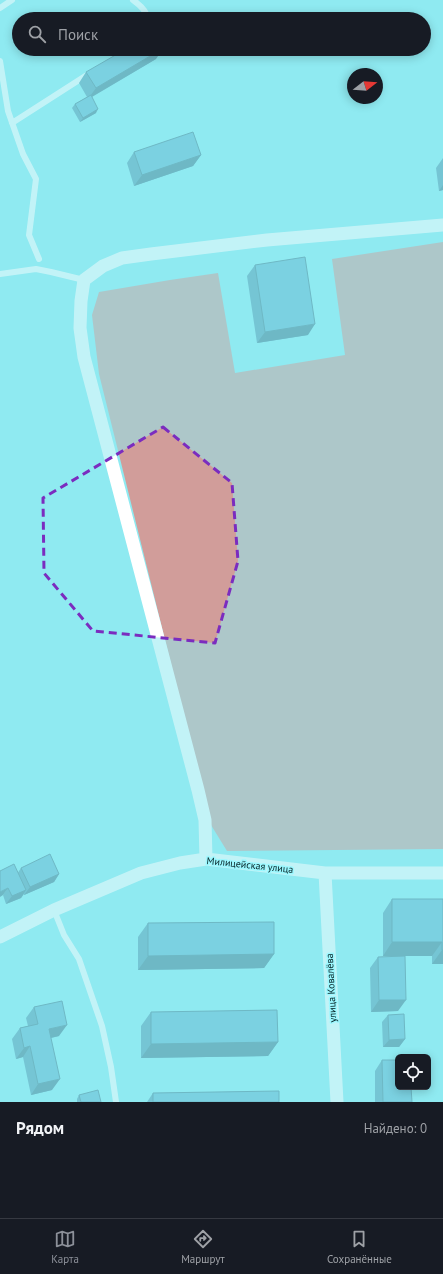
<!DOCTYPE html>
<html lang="ru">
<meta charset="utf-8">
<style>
body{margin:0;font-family:"PT Sans",sans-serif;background:#20242c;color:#f1f3f6}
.controls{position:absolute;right:12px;bottom:12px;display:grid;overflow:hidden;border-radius:6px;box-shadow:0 2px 10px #0003}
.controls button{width:36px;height:36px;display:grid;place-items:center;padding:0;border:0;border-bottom:1px solid #363941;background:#171b24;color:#f1f3f6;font:20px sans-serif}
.compass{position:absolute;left:347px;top:68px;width:36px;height:36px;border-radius:50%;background:#171b24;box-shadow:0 2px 10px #0003;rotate:73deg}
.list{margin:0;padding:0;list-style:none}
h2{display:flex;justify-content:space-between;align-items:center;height:52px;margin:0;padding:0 16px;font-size:17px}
h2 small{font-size:13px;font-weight:400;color:#9ea1a6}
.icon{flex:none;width:22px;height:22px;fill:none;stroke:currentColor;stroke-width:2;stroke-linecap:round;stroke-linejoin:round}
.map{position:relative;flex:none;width:443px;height:1102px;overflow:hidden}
.search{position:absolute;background:#171b24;box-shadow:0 2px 10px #0003;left:12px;right:12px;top:12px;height:44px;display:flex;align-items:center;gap:10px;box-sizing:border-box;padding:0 14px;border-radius:22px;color:#9ea1a6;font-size:15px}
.sheet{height:116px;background:#171b24}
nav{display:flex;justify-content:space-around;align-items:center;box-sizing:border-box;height:56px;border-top:1px solid #363941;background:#171b24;font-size:11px;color:#9ea1a6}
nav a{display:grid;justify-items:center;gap:2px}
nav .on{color:#8c9099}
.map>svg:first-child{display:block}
.green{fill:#d19d9a}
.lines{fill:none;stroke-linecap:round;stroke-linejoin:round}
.lane{stroke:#fff;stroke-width:6}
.street{stroke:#fff;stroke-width:13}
.wall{fill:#559ab1}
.shaded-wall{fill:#457d90}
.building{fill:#63b3ce;stroke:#457d90}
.marked{fill:none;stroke:#7b2cbf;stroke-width:3;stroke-dasharray:8 5;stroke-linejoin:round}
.labels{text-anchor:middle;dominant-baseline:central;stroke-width:3;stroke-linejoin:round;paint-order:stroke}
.street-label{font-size:10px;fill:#052326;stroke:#9cf8ff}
</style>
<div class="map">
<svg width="443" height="1102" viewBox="0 0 443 1102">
<rect width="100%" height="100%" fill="#8feaf1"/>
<!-- green -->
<path class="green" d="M 443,242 L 443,849 L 227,851 L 211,825 L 99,374 L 92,315 L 99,292 L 170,280 L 218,273 L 235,373 L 345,355 L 332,259 Z"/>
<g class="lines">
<!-- lane -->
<path class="lane" d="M 133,0 C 140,5 147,11 148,19
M 0,8 L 12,0
M 0,61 L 8,111 L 23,154 L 36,179 L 29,235 L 39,259
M 12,123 L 90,73
M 0,274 L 36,269 L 51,272 L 84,280
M 54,910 L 64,935 L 79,959 L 102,1026 L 111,1067 L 116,1102"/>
<!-- street -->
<path class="street" d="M 206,859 L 205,820 L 198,790 L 84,357 L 80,328 L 81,301 L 84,280 L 103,266 L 122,258 L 151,254 L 267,240 L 443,225
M 325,873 L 337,1102
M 0,937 L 54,910 L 141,873 L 180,863 L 206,859 L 325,873 L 443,873"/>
</g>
<!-- wall -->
<path class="wall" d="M 156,59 L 92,97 L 96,113 L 80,122 L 72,108 L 75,104 L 87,97 L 79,83 L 86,72 Z
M 134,152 L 201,155 L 193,166 L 134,186 L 127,163 Z
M 443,158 L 443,190 L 439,191 L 436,168 Z
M 255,265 L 308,335 L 257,343 L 247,276 Z
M 21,868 L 59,874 L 54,882 L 24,895 L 24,894 L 21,898 L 6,904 L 3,895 Z
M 392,899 L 443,899 L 443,964 L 432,964 L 432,956 L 405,956 L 398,1011 L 371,1012 L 370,968 L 378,957 L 404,956 L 383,956 L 383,913 Z
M 148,923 L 274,954 L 264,968 L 138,970 L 138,937 Z
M 34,1007 L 59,1036 L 51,1038 L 52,1090 L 31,1095 L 23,1057 L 16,1059 L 12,1039 L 20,1028 L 28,1026 L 26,1018 Z
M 151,1012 L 278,1042 L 268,1056 L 141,1058 L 141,1026 Z
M 388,1015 L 405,1039 L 399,1047 L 383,1047 L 382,1022 Z
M 382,1060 L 412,1102 L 375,1102 L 375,1071 Z
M 153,1093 L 279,1102 L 147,1102 Z
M 79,1095 L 101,1102 L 77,1102 L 77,1099 Z"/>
<!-- shaded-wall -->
<path class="shaded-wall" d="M 162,49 L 163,49 L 156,59 L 88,99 L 96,88 Z
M 98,109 L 96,113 L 80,122 L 83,118 Z
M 201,155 L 193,166 L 134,186 L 142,175 Z
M 443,185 L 443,190 L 439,191 Z
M 315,324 L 308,335 L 257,343 L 265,332 Z
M 59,874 L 54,882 L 24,895 L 30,887 Z
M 8,888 L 3,895 L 0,897 L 0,892 Z
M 26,890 L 21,898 L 6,904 L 12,896 Z
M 392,942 L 442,942 L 432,956 L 383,956 Z
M 442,950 L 443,950 L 443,964 L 432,964 Z
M 274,954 L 264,968 L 138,970 L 148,956 Z
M 379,1000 L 406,1000 L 398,1011 L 371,1012 Z
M 67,1025 L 59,1036 L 41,1040 L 49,1029 Z
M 405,1039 L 399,1047 L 383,1047 L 389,1040 Z
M 278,1042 L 268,1056 L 141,1058 L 151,1044 Z
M 30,1046 L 23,1057 L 16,1059 L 24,1048 Z
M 60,1079 L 52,1090 L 31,1095 L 38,1084 Z"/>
<!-- building -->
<path class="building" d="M 126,49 L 162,49 L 96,88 L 86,72 Z
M 91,95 L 98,109 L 83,118 L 75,104 Z
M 193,132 L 201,155 L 142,175 L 134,152 Z
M 305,257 L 315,324 L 265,332 L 255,265 Z
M 50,854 L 59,874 L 30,887 L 21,868 Z
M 14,864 L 26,890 L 12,896 L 8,888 L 0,892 L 0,871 Z
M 392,899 L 443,899 L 443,950 L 442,950 L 442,942 L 392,942 Z
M 274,922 L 274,954 L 148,956 L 148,923 Z
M 405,956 L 406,1000 L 379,1000 L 378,957 Z
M 62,1001 L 67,1025 L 49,1029 L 60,1079 L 38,1084 L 30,1046 L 24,1048 L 20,1028 L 38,1024 L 34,1007 Z
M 277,1010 L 278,1042 L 151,1044 L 151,1012 Z
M 404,1014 L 405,1039 L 389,1040 L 388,1015 Z
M 382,1060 L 398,1060 L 398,1087 L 411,1087 L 412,1102 L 383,1102 Z
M 98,1090 L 101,1102 L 81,1102 L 79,1095 Z
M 279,1091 L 279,1102 L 153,1102 L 153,1093 Z"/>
<!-- marked area -->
<path d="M0 0H443V1102H0ZM 163,427 L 232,483 L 238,561 L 215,643 L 93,631 L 44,573 L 43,498 Z" fill="#8feaf1" fill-opacity=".55" fill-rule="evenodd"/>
<path class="marked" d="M 163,427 L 232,483 L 238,561 L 215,643 L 93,631 L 44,573 L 43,498 Z"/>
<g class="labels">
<!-- street labels -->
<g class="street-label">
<text transform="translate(250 865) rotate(6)">Милицейская улица</text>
<text transform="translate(331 988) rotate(-93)">улица Ковалёва</text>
</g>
</g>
</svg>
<div class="controls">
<button><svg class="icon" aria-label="locate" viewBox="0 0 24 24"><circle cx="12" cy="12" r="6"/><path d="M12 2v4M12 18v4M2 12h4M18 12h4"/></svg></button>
</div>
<svg class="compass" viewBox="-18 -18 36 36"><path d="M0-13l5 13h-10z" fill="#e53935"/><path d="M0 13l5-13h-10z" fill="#9ea1a6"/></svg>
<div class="search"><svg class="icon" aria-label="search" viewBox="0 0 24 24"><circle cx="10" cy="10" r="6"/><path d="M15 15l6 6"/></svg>Поиск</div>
</div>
<section class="sheet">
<h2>Рядом<small>Найдено: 0</small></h2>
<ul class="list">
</ul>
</section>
<nav>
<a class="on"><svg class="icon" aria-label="map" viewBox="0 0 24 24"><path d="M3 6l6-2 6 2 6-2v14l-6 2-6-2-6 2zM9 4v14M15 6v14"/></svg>Карта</a>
<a><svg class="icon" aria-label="directions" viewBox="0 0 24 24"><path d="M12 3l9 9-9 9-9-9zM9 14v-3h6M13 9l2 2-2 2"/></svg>Маршрут</a>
<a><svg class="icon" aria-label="saved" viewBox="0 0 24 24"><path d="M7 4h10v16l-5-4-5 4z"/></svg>Сохранённые</a>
</nav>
